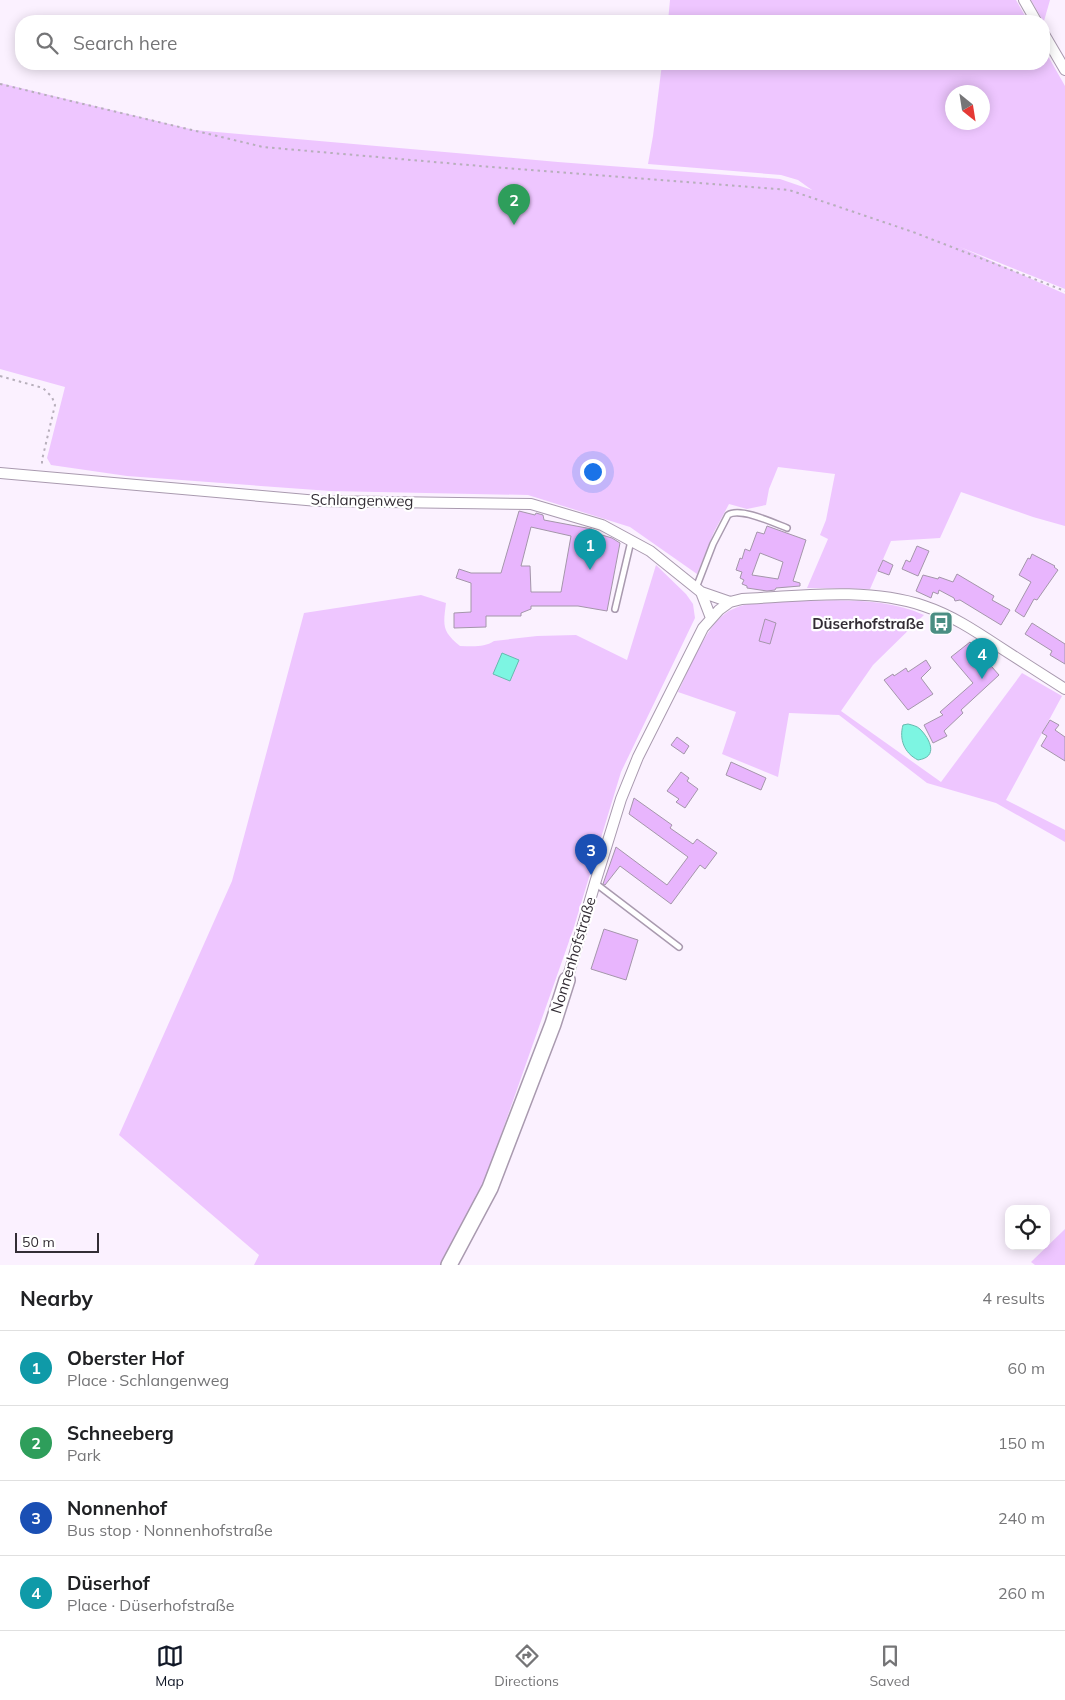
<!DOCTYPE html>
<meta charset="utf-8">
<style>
body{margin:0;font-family:Mulish,sans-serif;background:#f6f6f6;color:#202124}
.controls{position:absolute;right:15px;bottom:15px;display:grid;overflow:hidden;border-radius:10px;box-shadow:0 2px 12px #0003}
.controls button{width:45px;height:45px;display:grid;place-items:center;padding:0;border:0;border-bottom:1px solid #e0e0e0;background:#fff;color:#202124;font:25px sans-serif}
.compass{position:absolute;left:945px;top:85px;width:45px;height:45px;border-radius:50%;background:#fff;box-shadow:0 2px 12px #0003;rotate:150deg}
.scale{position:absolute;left:15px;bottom:12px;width:84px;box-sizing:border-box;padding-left:5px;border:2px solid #332d35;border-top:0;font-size:14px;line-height:18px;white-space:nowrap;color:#332d35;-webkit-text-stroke:4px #fff;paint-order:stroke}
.you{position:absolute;left:592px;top:471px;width:18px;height:18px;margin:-12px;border:4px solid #fff;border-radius:50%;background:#1a73e8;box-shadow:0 0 0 8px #1a73e833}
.badge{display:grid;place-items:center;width:32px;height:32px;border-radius:50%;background:#111827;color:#fff;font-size:16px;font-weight:700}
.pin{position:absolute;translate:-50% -41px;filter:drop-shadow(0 1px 2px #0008)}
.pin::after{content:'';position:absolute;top:26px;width:18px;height:15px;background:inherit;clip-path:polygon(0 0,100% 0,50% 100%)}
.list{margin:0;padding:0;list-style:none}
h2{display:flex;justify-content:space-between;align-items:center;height:65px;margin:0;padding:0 20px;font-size:21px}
h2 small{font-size:16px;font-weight:400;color:#757577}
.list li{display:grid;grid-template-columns:32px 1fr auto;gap:15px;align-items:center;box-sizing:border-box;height:75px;padding:0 20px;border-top:1px solid #e0e0e0}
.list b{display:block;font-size:19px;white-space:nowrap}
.list p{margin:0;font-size:16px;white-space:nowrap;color:#757577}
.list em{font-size:16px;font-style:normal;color:#757577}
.icon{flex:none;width:28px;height:28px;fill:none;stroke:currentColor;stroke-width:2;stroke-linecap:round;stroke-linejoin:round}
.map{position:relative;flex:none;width:1065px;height:1265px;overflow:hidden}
.search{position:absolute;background:#fff;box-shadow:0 2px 12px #0003;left:15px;right:15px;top:15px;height:55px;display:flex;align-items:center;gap:12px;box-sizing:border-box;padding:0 18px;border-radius:20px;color:#757577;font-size:19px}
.sheet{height:365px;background:#fff}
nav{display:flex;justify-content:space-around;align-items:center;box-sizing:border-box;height:70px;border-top:1px solid #e0e0e0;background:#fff;font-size:14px;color:#757577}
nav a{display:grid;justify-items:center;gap:2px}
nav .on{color:#111827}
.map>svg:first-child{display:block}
.green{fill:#eec6ff;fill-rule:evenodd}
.water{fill:#7df5e2;stroke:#67b9ae}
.building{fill:#e8b5fd;stroke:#a496aa;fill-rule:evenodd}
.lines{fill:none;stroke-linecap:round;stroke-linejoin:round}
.lane-casing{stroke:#a99aaf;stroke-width:8}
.street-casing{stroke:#a99aaf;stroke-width:12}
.secondary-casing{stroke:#a99aaf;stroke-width:18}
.path{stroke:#b7afbb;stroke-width:2;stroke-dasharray:2.5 4;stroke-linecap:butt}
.lane{stroke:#fff;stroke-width:5}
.street{stroke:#fff;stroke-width:10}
.secondary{stroke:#fff;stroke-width:15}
.labels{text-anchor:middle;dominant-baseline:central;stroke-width:4.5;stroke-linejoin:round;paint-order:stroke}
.street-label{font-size:15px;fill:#332d35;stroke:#fff}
.poi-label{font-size:15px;font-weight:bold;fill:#332d35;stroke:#fff;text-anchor:end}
</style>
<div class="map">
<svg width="1065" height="1265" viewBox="0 0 1065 1265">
<rect width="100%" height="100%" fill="#fbf1ff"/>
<!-- green -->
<path class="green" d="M 670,0 L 1016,0 L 1028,21 L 668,21 Z
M 1031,0 L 1050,0 L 1044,21 L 1043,21 Z
M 1044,49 L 1065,86 L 1065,289 L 960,247 L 1065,294 L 1065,526 L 1033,517 L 961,492 L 940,538 L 891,541 L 870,589 L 807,588 L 828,539 L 820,535 L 826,520 L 835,474 L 778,467 L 769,489 L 766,505 L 747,509 L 729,504 L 714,532 L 697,574 L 630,527 L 528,495 L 330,491 L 127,476 L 51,465 L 47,458 L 65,387 L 0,369 L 0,83 L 194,130 L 558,162 L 780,179 L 812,190 L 798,180 L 781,175 L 648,164 L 653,136 L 662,64 L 1044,64 ZM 952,92 L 982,92 L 982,122 L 952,122 Z
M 656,565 L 686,594 L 693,604 L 695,618 L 621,772 L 573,930 L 483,1186 L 440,1265 L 254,1265 L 259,1255 L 119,1135 L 232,881 L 304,613 L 421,595 L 446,603 C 443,626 442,631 460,646 C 471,646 484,648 494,641 L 537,636 L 576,635 L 627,660 Z
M 782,601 C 829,601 880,595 924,615 L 873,665 L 841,711 L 941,782 L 1022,673 L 1062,696 L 1006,800 L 1065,830 L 1065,842 L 996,803 L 927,783 L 839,715 L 789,713 L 778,777 L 722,754 L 736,712 L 678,692 C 690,668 708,619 733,609 C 748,602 766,602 782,601 Z
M 1065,1229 L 1065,1265 L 1035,1265 L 1031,1262 Z"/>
<!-- water -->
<path class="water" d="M 502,653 L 519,660 L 510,681 L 493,674 Z
M 908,724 C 912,725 917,726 920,729 C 930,739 939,757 918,760 C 904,753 899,739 903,725 Z"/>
<!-- building -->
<path class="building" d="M 519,511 L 535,515 L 536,513 L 543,515 L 544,520 L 592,529 L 592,532 L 612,538 L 620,543 L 607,611 L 578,606 L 531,606 L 531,609 L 521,613 L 521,616 L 486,616 L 486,627 L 454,628 L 454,613 L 471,612 L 471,583 L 456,578 L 459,569 L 471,573 L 501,573 ZM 531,527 L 571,536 L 561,592 L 531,592 L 530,566 L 521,566 Z
M 767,526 L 806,540 L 793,581 L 800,583 L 800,586 L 776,588 L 775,590 L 767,591 L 747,588 L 747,586 L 742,584 L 744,580 L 740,578 L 742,572 L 736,570 L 740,558 L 742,559 L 745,549 L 750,551 L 757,532 L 764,534 ZM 760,553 L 783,562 L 778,579 L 752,575 Z
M 917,546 L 929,551 L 918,576 L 902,569 L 906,560 L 910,562 Z
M 1032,554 L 1055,566 L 1054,567 L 1058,570 L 1037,600 L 1034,599 L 1024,617 L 1015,611 L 1031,582 L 1019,575 L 1028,558 L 1030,559 Z
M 883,560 L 893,565 L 889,575 L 878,571 Z
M 957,574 L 994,596 L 992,600 L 1010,610 L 1001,625 L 960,600 L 955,601 L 954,598 L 939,590 L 938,594 L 933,592 L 931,598 L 916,591 L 923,575 L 938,579 L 939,577 L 953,582 Z
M 765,619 L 776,623 L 770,644 L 759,641 Z
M 1032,623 L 1065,644 L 1065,664 L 1050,655 L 1052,651 L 1025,634 Z
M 970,642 L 999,675 L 961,710 L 963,713 L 944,731 L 947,736 L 933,743 L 924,725 L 943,715 L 940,712 L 973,683 L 951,657 Z
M 926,660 L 931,668 L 921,678 L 933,694 L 908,710 L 884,680 L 893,674 L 894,676 L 906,668 L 908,672 Z
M 1050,720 L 1059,725 L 1055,730 L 1065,737 L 1065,761 L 1041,746 L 1047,736 L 1042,733 Z
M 677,737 L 689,746 L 684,754 L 671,745 Z
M 731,762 L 766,778 L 761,790 L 726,775 Z
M 681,772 L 689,778 L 687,781 L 698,789 L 685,808 L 676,802 L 679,799 L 667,791 Z
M 634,798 L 672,825 L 670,828 L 693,844 L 697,839 L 717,853 L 705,869 L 700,865 L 671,904 L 620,866 L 605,885 L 603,884 L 616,847 L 667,885 L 688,857 L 629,814 Z
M 604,929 L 638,940 L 626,980 L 591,969 Z"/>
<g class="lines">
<!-- lane casing -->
<g class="lane-casing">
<path id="lane" d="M 696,588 L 713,544 L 728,515 C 740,507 774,523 787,528
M 615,609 L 631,541
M 595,883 L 679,947"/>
</g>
<!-- street casing -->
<g class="street-casing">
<path id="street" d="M 1024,0 L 1036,21
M 1044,34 L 1065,70
M 0,473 L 318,501 L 531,504 L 602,525 L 650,551 L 701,592 L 730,602
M 701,592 L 711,618
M 567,980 L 595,883 L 621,799 L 638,757 L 703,628 L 719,610 L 730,602 L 742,599 C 800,596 868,587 924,606 C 951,615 974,630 998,646 C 1020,660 1043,675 1065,689"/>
</g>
<!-- secondary casing -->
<g class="secondary-casing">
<path id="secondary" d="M 449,1265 L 490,1188 L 553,1024 L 567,980"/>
</g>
<!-- path -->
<path class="path" d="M 0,84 L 263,147 L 480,166 L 789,190 L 913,232 L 1065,291
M 0,376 L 43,388 L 52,397 L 55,405 L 42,460 L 42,466"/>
<!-- lane -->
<use href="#lane" class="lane"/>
<!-- street -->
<use href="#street" class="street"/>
<!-- secondary -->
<use href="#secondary" class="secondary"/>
</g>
<!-- icons -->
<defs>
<g id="bus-square" transform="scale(1.25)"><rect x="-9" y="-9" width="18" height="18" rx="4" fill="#4a8e83" stroke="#fff"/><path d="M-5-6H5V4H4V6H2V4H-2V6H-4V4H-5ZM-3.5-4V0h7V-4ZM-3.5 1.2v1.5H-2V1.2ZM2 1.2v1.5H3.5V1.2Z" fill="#fff"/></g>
</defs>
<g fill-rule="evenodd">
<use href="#bus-square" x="941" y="623"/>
</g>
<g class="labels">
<!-- street labels -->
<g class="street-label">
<text transform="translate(362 500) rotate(1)">Schlangenweg</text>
<text transform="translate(573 955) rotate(-73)">Nonnenhofstraße</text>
</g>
<!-- poi labels -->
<g class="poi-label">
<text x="924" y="623">Düserhofstraße</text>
</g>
</g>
</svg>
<div class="controls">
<button><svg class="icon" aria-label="locate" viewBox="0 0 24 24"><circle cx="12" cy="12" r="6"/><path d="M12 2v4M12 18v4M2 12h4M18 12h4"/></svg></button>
</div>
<svg class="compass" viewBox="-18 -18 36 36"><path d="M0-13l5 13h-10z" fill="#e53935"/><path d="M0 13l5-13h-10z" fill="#757577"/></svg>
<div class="scale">50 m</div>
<div class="you"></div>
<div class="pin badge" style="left:590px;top:570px;background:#0f9aa8">1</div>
<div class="pin badge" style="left:514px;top:225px;background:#2e9e5b">2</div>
<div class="pin badge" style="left:591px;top:875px;background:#1a4fb4">3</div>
<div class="pin badge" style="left:982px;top:679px;background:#0f9aa8">4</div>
<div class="search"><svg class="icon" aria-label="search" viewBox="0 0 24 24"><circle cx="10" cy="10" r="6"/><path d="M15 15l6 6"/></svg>Search here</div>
</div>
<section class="sheet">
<h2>Nearby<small>4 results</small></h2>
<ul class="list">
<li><span class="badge" style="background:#0f9aa8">1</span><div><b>Oberster Hof</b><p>Place · Schlangenweg</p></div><em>60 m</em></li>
<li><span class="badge" style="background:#2e9e5b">2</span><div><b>Schneeberg</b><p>Park</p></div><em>150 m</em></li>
<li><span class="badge" style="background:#1a4fb4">3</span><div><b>Nonnenhof</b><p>Bus stop · Nonnenhofstraße</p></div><em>240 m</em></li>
<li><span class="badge" style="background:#0f9aa8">4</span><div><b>Düserhof</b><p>Place · Düserhofstraße</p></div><em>260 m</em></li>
</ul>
</section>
<nav>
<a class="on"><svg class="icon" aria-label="map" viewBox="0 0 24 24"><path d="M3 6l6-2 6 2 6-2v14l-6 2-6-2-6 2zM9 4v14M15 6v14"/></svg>Map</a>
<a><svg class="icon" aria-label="directions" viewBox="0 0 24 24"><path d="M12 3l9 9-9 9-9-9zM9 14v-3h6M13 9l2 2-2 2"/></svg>Directions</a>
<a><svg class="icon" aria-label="saved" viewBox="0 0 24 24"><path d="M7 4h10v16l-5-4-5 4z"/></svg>Saved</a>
</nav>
